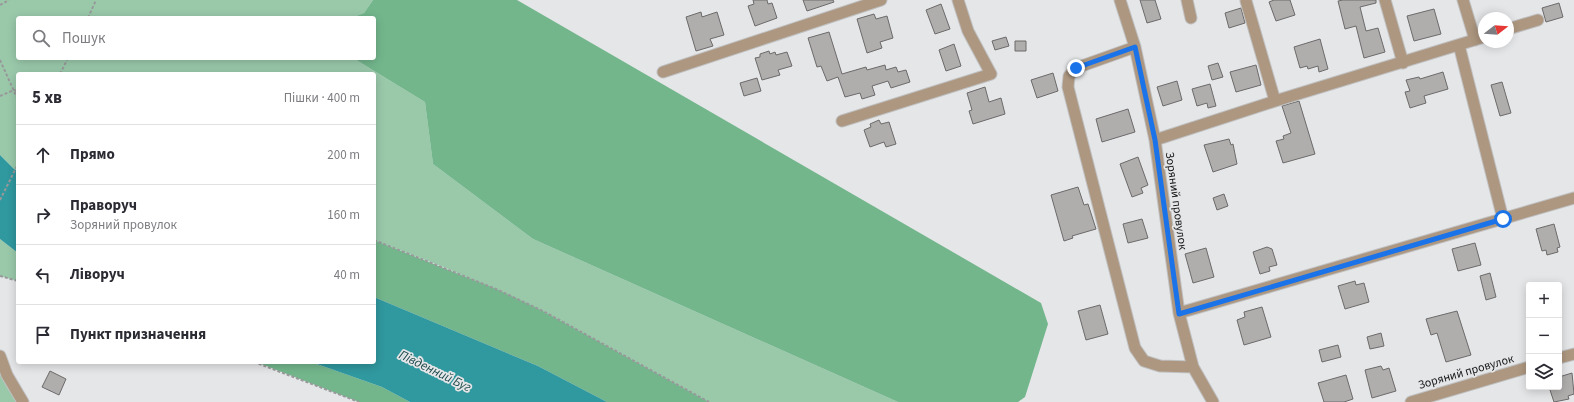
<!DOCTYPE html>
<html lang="uk">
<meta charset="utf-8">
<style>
body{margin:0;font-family:"Source Sans 3",sans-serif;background:#f2f2f3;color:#2b2b33}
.controls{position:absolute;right:12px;bottom:12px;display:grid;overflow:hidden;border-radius:4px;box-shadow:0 2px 10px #0003}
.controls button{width:36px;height:36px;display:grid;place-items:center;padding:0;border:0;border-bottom:1px solid #e1e1e2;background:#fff;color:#2b2b33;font:20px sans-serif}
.compass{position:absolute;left:1478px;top:12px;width:36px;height:36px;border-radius:50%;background:#fff;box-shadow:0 2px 10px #0003;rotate:73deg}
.stop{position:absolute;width:12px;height:12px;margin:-9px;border:3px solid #1a73e8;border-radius:50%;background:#fff}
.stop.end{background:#1a73e8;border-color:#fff;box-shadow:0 1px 4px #0008}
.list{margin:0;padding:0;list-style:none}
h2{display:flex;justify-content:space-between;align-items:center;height:52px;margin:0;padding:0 16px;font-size:17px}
h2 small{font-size:13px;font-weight:400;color:#7c7c81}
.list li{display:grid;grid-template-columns:26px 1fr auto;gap:12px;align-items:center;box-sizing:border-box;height:60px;padding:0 16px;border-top:1px solid #e1e1e2}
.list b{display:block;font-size:15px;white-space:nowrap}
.list p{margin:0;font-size:13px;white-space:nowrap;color:#7c7c81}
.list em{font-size:13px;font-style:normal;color:#7c7c81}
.icon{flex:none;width:22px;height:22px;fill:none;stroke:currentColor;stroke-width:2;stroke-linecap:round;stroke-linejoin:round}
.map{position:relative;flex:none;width:1574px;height:402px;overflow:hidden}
.search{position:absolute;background:#fff;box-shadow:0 2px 10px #0003;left:16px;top:16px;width:360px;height:44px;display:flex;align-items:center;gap:10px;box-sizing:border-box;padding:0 14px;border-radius:4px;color:#7c7c81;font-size:15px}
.panel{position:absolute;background:#fff;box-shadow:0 2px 10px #0003;left:16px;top:72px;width:360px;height:292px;border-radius:4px}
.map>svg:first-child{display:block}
.green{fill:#9ac9aa}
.forest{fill:#73b68c}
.water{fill:#30989f}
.building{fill:#b0aead;stroke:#6c6a6a}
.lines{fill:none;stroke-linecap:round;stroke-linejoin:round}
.minor-casing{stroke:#c0c1c2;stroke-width:13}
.path{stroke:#98999a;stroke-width:2;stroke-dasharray:3 2;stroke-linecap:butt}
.minor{stroke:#ad9780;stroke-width:11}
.route{stroke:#1a73e8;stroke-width:5}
.labels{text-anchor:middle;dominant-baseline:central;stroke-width:3.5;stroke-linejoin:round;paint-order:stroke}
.street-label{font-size:12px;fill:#151616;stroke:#e5e6e8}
.water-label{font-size:13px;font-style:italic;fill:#1f4c4f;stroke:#e5e6e8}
</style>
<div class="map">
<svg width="1574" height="402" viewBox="0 0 1574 402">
<rect width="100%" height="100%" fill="#e5e6e8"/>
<!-- green -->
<path class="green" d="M 0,0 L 373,0 L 364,13 L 351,18 L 18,18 L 18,58 L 353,58 L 425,102 L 433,164 L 533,239 L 898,402 L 709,402 L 543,311 L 446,268 L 374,240 L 374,74 L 18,74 L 18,171 L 14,169 L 0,155 Z
M 0,239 L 18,253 L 18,281 L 0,276 Z
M 0,356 L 23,402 L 0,402 Z"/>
<!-- forest -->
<path class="forest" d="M 373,0 L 517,0 L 1041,303 L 1048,324 L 1025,397 L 1018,402 L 898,402 L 533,239 L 433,164 L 425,102 L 353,58 L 374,58 L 374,18 L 351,18 L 364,13 Z
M 374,240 L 496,289 L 543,311 L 709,402 L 607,402 L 538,366 L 374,297 Z
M 256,362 L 311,362 L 382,387 L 410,402 L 359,402 Z"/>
<!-- water -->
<path class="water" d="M 0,155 L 14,169 L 18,171 L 18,253 L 0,239 Z
M 374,297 L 538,366 L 607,402 L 410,402 L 382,387 L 311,362 L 374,362 Z"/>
<!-- building -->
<path class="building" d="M 753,0 L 767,0 L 768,4 L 772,3 L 777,18 L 755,26 L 748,6 L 754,4 Z
M 803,0 L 833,0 L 834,2 L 807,11 Z
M 1140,0 L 1155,0 L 1161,19 L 1147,23 Z
M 1274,0 L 1290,0 L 1295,15 L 1276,21 L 1269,2 Z
M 1343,0 L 1376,0 L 1376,3 L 1360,7 L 1366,31 L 1378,28 L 1385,52 L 1364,58 L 1356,26 L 1345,29 L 1338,1 Z
M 1559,3 L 1563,17 L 1546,22 L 1542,8 Z
M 941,4 L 950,29 L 935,34 L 926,10 Z
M 1241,8 L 1245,23 L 1229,28 L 1225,13 Z
M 1434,9 L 1441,34 L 1414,41 L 1407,16 Z
M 701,12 L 702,17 L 717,12 L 724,35 L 710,39 L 713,46 L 696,51 L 686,17 Z
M 874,14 L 876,19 L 887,16 L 893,38 L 880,42 L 882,48 L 867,53 L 857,19 Z
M 829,32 L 842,74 L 866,67 L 867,70 L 885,65 L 886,70 L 896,67 L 898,72 L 906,70 L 910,82 L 891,88 L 888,81 L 872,86 L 875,95 L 862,99 L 860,93 L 845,97 L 838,77 L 827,81 L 821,66 L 817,67 L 808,38 Z
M 1006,37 L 1009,46 L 995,50 L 992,41 Z
M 1320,39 L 1328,69 L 1319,72 L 1318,66 L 1308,69 L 1307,66 L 1300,68 L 1294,47 Z
M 1015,41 L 1026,41 L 1026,51 L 1015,51 Z
M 954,44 L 961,66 L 946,71 L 939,50 Z
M 769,51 L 770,54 L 775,52 L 776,55 L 787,52 L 792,66 L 778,70 L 780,75 L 762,80 L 755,58 L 760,57 L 760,54 Z
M 1218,63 L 1223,77 L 1212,80 L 1208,66 Z
M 1256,65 L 1261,85 L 1236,92 L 1230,72 Z
M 1443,72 L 1448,89 L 1424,96 L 1426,103 L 1410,108 L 1405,92 L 1410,91 L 1406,80 L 1419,77 L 1420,79 Z
M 1053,73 L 1058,91 L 1037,98 L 1031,80 Z
M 757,78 L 761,91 L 744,96 L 740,83 Z
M 1177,81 L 1182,100 L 1163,106 L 1157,87 Z
M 1502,82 L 1511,113 L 1500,116 L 1491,85 Z
M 1210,84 L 1216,106 L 1208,108 L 1207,103 L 1197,106 L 1192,89 Z
M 985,87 L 989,102 L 1001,98 L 1005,114 L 973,124 L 969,111 L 972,110 L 967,93 Z
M 1299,101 L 1315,154 L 1283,163 L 1276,141 L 1284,139 L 1283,136 L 1291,133 L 1282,106 Z
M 1128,109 L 1135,132 L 1102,142 L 1096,119 Z
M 879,120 L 881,124 L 889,122 L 896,144 L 886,147 L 884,142 L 870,147 L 864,130 L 871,127 L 870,124 Z
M 1229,139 L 1231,145 L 1233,144 L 1237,164 L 1213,172 L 1204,145 Z
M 1138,157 L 1148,185 L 1141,188 L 1143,193 L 1132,197 L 1120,164 Z
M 1078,187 L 1084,205 L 1088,204 L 1096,229 L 1072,236 L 1073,238 L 1064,241 L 1051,195 Z
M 1224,194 L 1228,206 L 1217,210 L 1213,198 Z
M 1142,219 L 1148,238 L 1128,243 L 1123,224 Z
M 1554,224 L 1560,247 L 1557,248 L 1558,252 L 1547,255 L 1546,250 L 1542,251 L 1536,229 Z
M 1475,243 L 1481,265 L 1458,271 L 1452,249 Z
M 1267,247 L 1272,249 L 1277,265 L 1269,267 L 1270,271 L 1260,274 L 1253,252 Z
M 1206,248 L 1214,277 L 1193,283 L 1185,254 Z
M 1490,273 L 1496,297 L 1486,300 L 1480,276 Z
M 1355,281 L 1356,285 L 1364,283 L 1369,302 L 1345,309 L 1338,286 Z
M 1100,305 L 1108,334 L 1086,340 L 1078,311 Z
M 1262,307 L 1271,337 L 1244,345 L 1237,320 L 1245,317 L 1244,312 Z
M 1457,311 L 1471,355 L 1446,362 L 1437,333 L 1431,335 L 1426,319 Z
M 1381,333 L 1384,346 L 1370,349 L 1367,337 Z
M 1338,345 L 1341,357 L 1322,362 L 1319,350 Z
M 1381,366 L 1383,370 L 1389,368 L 1396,391 L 1372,398 L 1365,370 Z
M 50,371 L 66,379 L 59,395 L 42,387 Z
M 1572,373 L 1574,394 L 1568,396 L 1569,399 L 1554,402 L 1549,387 L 1559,387 L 1559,377 Z
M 1346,375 L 1353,399 L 1344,402 L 1324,402 L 1318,383 Z"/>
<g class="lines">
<!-- minor casing -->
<g class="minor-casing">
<path id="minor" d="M 1120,0 L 1135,47 L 1155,140 L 1179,313 L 1193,367 L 1213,402
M 1187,0 L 1191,18
M 1385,0 L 1403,63
M 1463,0 L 1475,40
M 1246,1 L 1275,101
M 1508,29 L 1538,20
M 1459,45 L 1503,219
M 1135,47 L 1076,68 L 1069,76 L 1068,87 L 1135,348 L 1144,361 L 1160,366 L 1193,367
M 663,72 L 881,0
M 842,121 L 991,74 L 968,31 L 958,0
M 1155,140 L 1275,101 L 1484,37
M 1179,313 L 1574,198
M 0,356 L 7,375 L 23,402
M 1559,358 L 1574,354
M 1411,402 L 1529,367"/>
</g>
<!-- path -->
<path class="path" d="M 0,5 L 9,0
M 88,18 L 96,0
M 0,60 L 18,100
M 60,74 L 68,58
M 0,96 L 14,90 L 18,91
M 0,200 L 18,164
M 374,240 L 496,289 L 543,311 L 709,402
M 0,276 L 18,281
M 254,362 L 359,402"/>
<!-- minor -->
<use href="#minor" class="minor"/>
</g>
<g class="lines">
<!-- route -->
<path class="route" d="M 1076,68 L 1135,47 L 1155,140 L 1179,314 L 1503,219"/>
</g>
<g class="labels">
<!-- street labels -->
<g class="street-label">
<text transform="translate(1176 201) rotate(82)">Зоряний провулок</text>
<text transform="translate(1466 372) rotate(-16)">Зоряний провулок</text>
</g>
<!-- water labels -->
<g class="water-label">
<text transform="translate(435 371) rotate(26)">Південний Буг</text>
</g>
</g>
</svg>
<div class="controls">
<button>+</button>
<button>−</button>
<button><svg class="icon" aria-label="layers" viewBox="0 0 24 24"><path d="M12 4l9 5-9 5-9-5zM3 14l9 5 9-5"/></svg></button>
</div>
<svg class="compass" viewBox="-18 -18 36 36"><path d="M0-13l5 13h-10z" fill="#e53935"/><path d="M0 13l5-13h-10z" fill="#7c7c81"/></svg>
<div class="stop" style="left:1503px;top:219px"></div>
<div class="stop end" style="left:1076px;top:68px"></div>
<div class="search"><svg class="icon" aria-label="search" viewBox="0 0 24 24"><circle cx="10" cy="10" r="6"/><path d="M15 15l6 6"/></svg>Пошук</div>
<section class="panel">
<h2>5 хв<small>Пішки · 400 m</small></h2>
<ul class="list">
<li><svg class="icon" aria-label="ahead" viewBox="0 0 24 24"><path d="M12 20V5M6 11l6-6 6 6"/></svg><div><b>Прямо</b></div><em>200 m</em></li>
<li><svg class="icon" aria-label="right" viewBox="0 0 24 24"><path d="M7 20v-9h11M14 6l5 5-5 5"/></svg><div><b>Праворуч</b><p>Зоряний провулок</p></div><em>160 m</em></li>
<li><svg class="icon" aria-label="left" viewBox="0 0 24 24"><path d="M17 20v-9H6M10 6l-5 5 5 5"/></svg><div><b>Ліворуч</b></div><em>40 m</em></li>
<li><svg class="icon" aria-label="arrive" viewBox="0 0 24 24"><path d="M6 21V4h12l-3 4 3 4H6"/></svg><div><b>Пункт призначення</b></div></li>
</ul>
</section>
</div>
